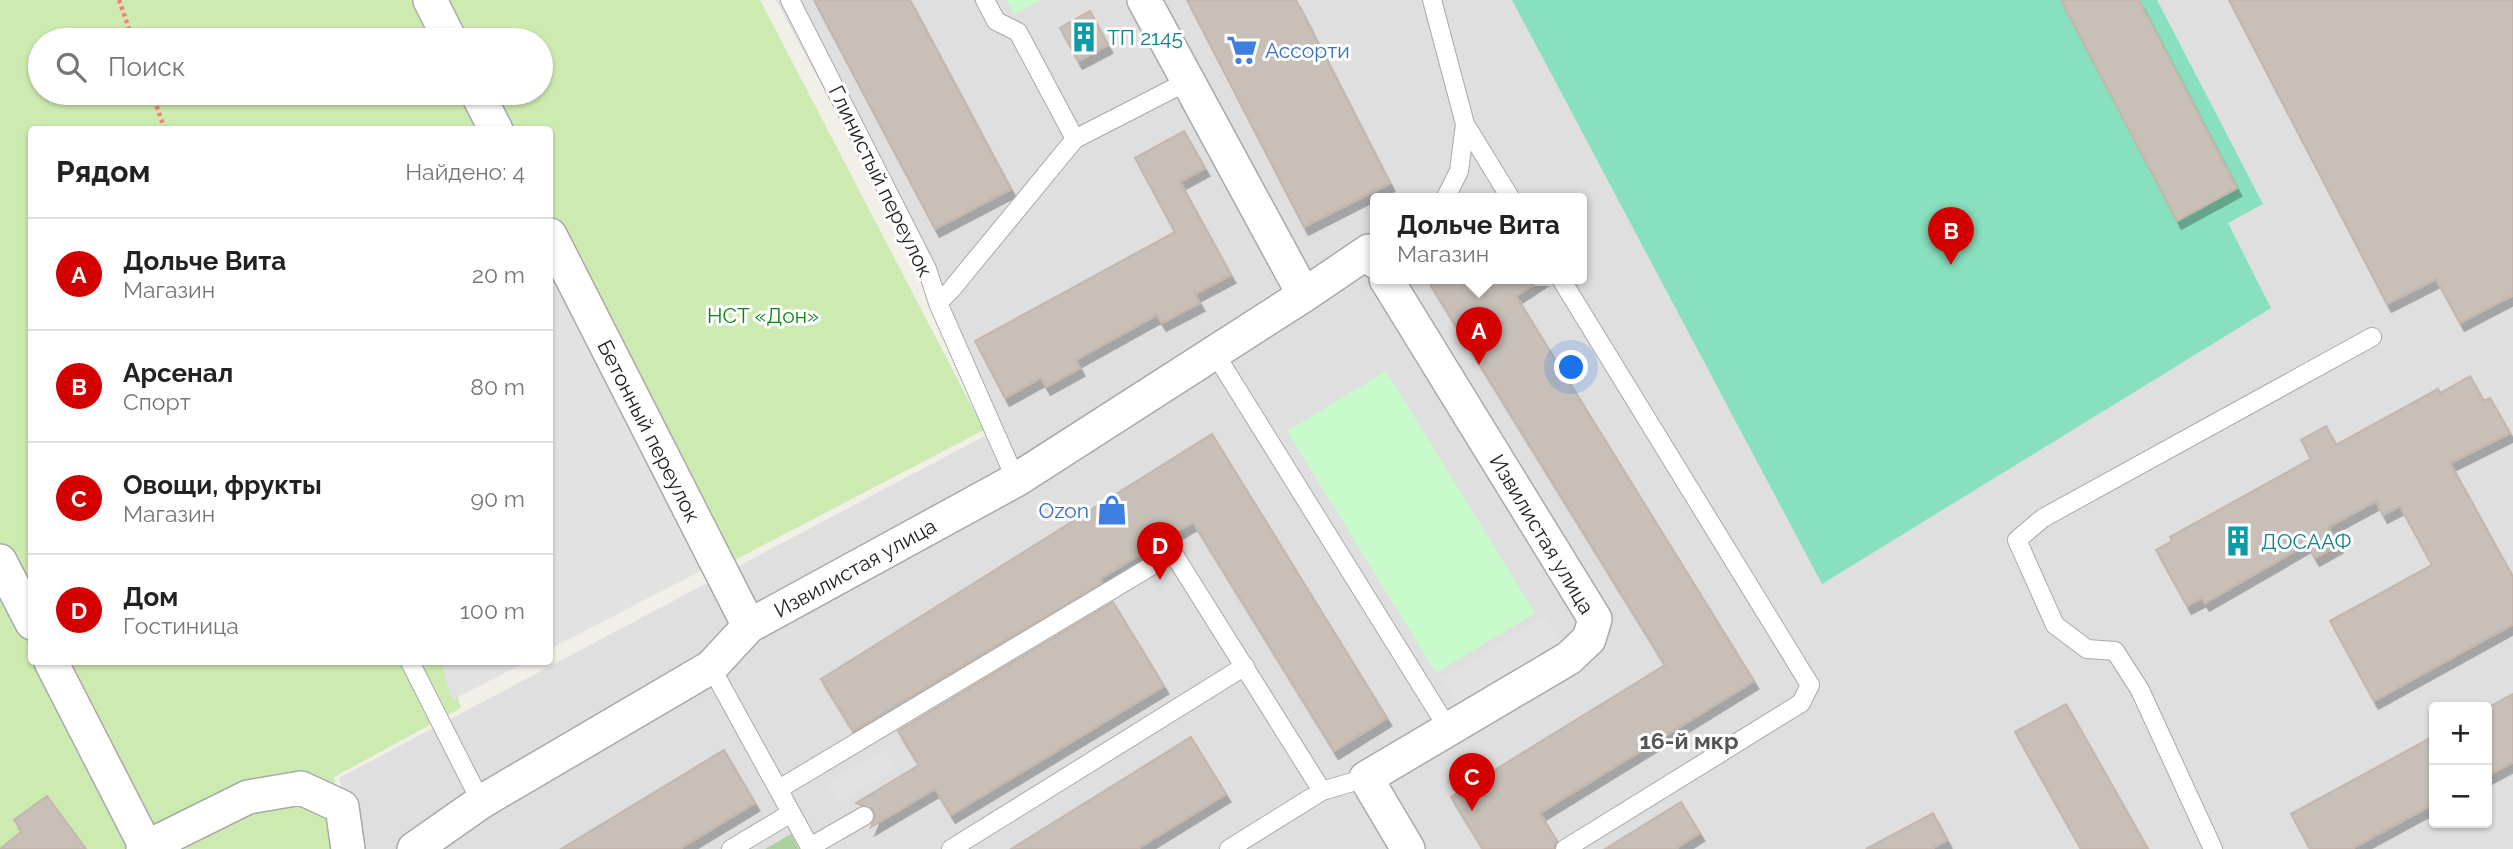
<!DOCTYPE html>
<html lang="ru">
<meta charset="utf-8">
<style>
body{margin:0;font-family:Raleway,sans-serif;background:#f2f2f2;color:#222}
.controls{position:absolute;right:21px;bottom:21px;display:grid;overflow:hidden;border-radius:7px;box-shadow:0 2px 5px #0004}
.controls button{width:63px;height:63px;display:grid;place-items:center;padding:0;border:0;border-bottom:2px solid #e0e0e0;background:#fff;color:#222;font:35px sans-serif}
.you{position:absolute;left:1572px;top:368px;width:24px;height:24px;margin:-18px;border:5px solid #fff;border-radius:50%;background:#1a73e8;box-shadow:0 0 0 10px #1a73e833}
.badge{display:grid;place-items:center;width:46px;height:46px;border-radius:50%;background:#d40000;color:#fff;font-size:23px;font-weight:700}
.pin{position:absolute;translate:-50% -58px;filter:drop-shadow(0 2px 4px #0008)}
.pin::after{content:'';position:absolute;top:37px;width:24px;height:21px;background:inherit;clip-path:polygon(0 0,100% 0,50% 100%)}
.popup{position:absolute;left:1370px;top:193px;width:217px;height:91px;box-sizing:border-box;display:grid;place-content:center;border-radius:7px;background:#fff;filter:drop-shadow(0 2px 5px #0005);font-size:23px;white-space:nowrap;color:#767676}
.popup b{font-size:26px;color:#222}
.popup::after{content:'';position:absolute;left:50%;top:100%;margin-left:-14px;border:14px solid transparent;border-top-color:#fff}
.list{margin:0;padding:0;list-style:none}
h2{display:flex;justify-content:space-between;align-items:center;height:91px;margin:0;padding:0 28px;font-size:30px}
h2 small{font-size:23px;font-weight:400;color:#767676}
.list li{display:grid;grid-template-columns:46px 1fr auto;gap:21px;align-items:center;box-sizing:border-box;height:112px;padding:0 28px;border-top:2px solid #e0e0e0}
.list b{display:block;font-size:26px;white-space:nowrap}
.list p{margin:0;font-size:23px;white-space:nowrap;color:#767676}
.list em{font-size:23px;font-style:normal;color:#767676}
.icon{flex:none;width:38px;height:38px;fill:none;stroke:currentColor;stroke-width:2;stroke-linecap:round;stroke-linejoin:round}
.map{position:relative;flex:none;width:2513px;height:849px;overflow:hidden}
.search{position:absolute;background:#fff;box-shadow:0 2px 5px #0004;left:28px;top:28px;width:525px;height:77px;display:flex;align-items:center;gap:18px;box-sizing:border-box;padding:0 24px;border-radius:38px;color:#767676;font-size:26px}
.panel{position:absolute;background:#fff;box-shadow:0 2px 5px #0004;left:28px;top:126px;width:525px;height:539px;border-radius:7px}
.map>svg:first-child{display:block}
.residential{fill:#e0dfdf;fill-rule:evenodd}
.grass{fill:#cdebb0;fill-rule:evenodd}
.forest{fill:#add19e}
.park{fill:#c8facc}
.pitch{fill:#88e0be}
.parking{fill:#e2e2e2}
.building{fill:#c7bfb8;stroke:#c4b6ab;stroke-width:2;filter:url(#shadow)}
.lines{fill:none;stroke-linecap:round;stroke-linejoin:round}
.service-casing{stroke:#a9a9a9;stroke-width:20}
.minor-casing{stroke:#a9a9a9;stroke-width:36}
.path{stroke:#fa8072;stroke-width:4.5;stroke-dasharray:3.5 3.5;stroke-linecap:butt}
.service{stroke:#fff;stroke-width:18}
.minor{stroke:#fff;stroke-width:33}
.labels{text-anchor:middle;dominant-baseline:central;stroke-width:6;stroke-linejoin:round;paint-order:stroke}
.culture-label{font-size:21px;fill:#0d838f;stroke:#fff;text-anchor:start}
.shop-label{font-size:21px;fill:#366cbe;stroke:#fff;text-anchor:start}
.street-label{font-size:21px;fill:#222;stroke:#fff}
.park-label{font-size:21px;fill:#0c8416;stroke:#fff}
.neighbourhood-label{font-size:23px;font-weight:bold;fill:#555;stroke:#fff}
</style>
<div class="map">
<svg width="2513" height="849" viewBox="0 0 2513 849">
<defs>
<filter id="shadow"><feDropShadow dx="4.5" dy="8" stdDeviation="0" flood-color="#0004"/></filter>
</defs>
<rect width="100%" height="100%" fill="#f2efe9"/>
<!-- residential -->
<path class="residential" d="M 776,0 L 2513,0 L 2513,849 L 355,849 L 339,778 L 992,432 L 938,303 ZM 1376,199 L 1582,199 L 1582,279 L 1376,279 ZM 2434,707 L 2487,707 L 2487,823 L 2434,823 Z"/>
<!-- grass -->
<path class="grass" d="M 0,0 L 760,0 L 984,430 L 731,562 L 550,214 L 550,130 L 32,130 L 32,662 L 448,662 L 461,708 L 334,777 L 347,849 L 0,849 ZM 40,40 L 541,40 L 541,93 L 40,93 Z"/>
<!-- forest -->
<path class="forest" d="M 791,834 L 799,849 L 765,849 Z"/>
<!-- park -->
<path class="park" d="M 1007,0 L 1041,0 L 1014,14 Z
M 1386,371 L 1535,613 L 1436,673 L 1287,431 Z"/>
<!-- pitch -->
<path class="pitch" d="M 1512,0 L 2157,0 L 2263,204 L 2228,223 L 2271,308 L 1822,584 Z"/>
<!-- parking -->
<path class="parking" d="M 550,256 L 712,565 L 550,649 Z
M 1544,616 L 1560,642 L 1458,706 L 1442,679 Z
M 441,662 L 526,662 L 452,700 Z
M 884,750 L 896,768 L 839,803 L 828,784 Z"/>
<!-- building -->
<path class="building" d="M 814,0 L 910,0 L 1011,189 L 935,229 Z
M 1187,0 L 1296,0 L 1390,183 L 1304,227 Z
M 2061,0 L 2139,0 L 2237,188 L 2177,221 Z
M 2229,0 L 2513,0 L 2513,295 L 2460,323 L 2436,279 L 2387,304 Z
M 1090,11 L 1108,45 L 1078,61 L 1060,28 Z
M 1184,131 L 1205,168 L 1180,182 L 1231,275 L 1195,294 L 1200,303 L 1162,323 L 1157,315 L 1076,360 L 1080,368 L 1046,387 L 1041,378 L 1005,398 L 975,341 L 1175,232 L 1135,158 Z
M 1427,279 L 1542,279 L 1516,296 L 1754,681 L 1540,813 L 1557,841 L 1554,849 L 1483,849 L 1451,797 L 1665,665 Z
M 2470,376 L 2484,401 L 2490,398 L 2510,433 L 2450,463 L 2513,577 L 2513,624 L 2374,701 L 2330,621 L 2432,565 L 2400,506 L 2383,515 L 2376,501 L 2328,527 L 2338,545 L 2315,558 L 2307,544 L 2205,603 L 2202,598 L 2187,606 L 2156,550 L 2172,541 L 2170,537 L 2311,459 L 2301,440 L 2326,426 L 2336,445 L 2438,389 L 2440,393 Z
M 1212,434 L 1387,718 L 1334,751 L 1193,522 L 1100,579 L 1102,583 L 853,731 L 821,679 Z
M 1113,602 L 1164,686 L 951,815 L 935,789 L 871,827 L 875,817 L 873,810 L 856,803 L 919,765 L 898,731 Z
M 2513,694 L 2513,762 L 2487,776 L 2487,708 Z
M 2066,704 L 2148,849 L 2081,849 L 2015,732 Z
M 2434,736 L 2434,804 L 2351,849 L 2310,849 L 2291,814 Z
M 1191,737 L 1226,794 L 1137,849 L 1011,849 Z
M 724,750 L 755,803 L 679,849 L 561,849 Z
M 47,796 L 86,849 L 0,849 L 22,831 L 14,820 Z
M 1681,802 L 1700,833 L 1675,849 L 1605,849 Z
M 1933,813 L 1947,840 L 1931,849 L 1866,849 Z"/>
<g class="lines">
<!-- service casing -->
<g class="service-casing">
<path id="service" d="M 790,0 L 927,269 L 938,303 L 1016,480
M 1432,0 L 1465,124 L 1459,171 L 1445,199
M 1465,124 L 1511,199
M 1075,139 L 1188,81
M 1561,279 L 1810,685 L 1801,703 L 1565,849
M 938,303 L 951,290 L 1075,139 L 1018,32 L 996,21 L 985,0
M 1214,352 L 1449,730
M 410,662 L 481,802
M 711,667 L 811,849
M 779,789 L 1173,553 L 1322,791 L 1366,778
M 810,847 L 864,816
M 731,849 L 791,813
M 951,849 L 1245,666
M 1229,849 L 1322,791
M 2213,849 L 2140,690 L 2115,651 L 2087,649 L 2055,625 L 2017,540 L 2043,518 L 2372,337"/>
</g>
<!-- minor casing -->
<g class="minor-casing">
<path id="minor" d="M 430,0 L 450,40
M 1144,0 L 1304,295 L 1369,251 L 1376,262
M 477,93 L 496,130
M 550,235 L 749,626
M 1386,279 L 1595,619 L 1589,639 L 1569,658 L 1366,778 L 1408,849
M 0,561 L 32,623
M 51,662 L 146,847
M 143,849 L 248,797 L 301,788 L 342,807 L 348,849
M 414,849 L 481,802 L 711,667 L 749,626 L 1016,480 L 1304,295"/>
</g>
<!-- path -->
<path class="path" d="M 119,0 L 133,40
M 152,93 L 165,130"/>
<!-- service -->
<use href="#service" class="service"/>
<!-- minor -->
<use href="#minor" class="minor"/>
</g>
<!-- icons -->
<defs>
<g id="building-bare" transform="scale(2.415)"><path d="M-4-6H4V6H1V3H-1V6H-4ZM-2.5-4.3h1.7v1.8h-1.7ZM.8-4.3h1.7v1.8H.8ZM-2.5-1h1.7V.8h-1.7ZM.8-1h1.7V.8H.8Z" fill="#0f9aa8" stroke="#fff" stroke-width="2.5" paint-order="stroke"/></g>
<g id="supermarket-bare" transform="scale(2.415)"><path d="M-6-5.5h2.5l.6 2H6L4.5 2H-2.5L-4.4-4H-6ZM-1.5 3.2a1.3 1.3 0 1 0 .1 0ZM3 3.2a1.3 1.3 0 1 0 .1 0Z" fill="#3f7fe0" stroke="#fff" stroke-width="2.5" paint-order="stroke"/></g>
<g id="shop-bare" transform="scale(2.415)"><path d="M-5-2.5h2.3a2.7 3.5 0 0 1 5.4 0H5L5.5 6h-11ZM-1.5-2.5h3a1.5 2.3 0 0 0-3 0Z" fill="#3f7fe0" stroke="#fff" stroke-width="2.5" paint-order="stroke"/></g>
</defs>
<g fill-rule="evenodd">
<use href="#building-bare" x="1084" y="37"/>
<use href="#supermarket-bare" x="1242" y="50"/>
<use href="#shop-bare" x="1112" y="510"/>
<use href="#building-bare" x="2238" y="541"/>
</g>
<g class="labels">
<!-- culture labels -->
<g class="culture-label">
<text x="1107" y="37">ТП 2145</text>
<text x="2261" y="541">ДОСААФ</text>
</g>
<!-- shop labels -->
<g class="shop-label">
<text x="1265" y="50">Ассорти</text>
<text x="1089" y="510" text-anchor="end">Ozon</text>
</g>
<!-- street labels -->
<g class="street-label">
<text transform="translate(881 181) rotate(64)">Глинистый переулок</text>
<text transform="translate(649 431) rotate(63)">Бетонный переулок</text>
<text transform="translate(1542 534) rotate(59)">Извилистая улица</text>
<text transform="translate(855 568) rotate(-29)">Извилистая улица</text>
</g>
<!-- park labels -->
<g class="park-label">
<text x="763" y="315">НСТ «Дон»</text>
</g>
<!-- neighbourhood labels -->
<g class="neighbourhood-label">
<text x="1689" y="740">16-й мкр</text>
</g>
</g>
</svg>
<div class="controls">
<button>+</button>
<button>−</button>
</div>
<div class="you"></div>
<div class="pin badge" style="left:1479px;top:365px">A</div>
<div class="popup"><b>Дольче Вита</b>Магазин</div>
<div class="pin badge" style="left:1951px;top:265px">B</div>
<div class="pin badge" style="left:1472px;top:811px">C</div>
<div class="pin badge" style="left:1160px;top:580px">D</div>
<div class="search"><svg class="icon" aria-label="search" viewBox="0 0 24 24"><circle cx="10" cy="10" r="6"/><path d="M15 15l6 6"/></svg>Поиск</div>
<section class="panel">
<h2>Рядом<small>Найдено: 4</small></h2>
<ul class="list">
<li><span class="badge">A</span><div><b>Дольче Вита</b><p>Магазин</p></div><em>20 m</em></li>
<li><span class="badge">B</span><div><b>Арсенал</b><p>Спорт</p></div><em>80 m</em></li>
<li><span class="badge">C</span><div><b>Овощи, фрукты</b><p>Магазин</p></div><em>90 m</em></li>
<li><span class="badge">D</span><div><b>Дом</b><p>Гостиница</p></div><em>100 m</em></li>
</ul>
</section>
</div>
